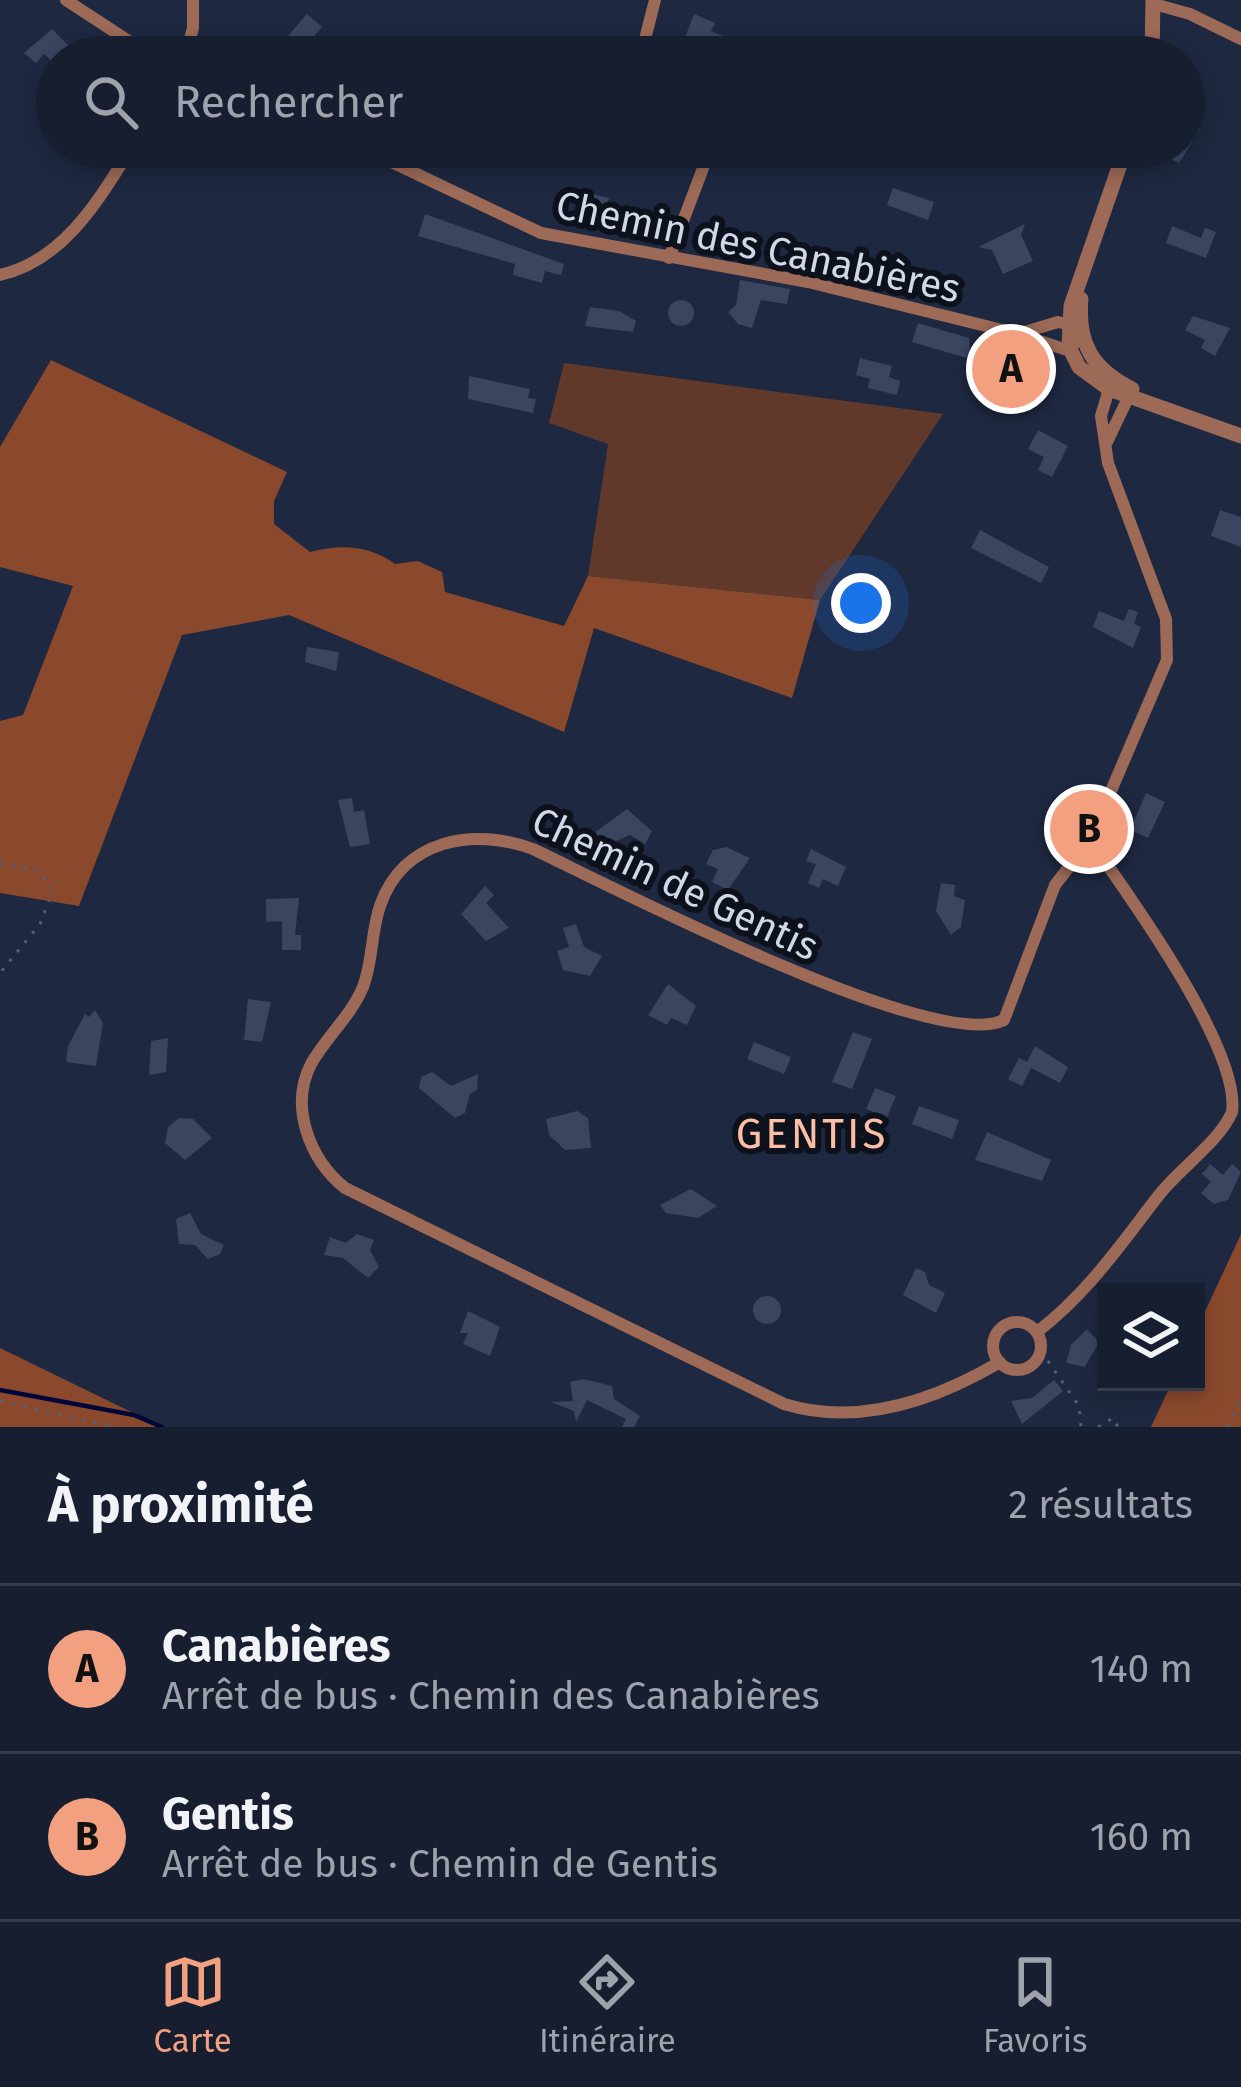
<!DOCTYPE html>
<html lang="fr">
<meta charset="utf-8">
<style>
body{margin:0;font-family:"Fira Sans",sans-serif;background:#232b3c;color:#f1f3f6}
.controls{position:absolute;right:36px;bottom:36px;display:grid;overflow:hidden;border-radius:0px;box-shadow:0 6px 18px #0003}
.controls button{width:108px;height:108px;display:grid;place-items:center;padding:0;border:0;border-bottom:3px solid #353c4c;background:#161e30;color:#f1f3f6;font:60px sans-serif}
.you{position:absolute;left:861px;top:603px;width:42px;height:42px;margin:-30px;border:9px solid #fff;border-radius:50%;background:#1a73e8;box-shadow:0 0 0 18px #1a73e833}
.badge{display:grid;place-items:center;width:78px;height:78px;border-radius:50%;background:#f2a07f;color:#111;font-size:39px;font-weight:700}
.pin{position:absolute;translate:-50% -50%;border:6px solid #fff;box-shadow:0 3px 12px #0006}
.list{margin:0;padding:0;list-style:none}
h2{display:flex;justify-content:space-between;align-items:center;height:156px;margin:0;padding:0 48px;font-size:51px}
h2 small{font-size:39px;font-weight:400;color:#9ea2ab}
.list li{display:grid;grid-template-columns:78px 1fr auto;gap:36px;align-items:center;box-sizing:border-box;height:168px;padding:0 48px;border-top:3px solid #353c4c}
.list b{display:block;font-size:45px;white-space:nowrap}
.list p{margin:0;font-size:39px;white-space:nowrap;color:#9ea2ab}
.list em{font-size:39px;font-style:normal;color:#9ea2ab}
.icon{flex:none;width:66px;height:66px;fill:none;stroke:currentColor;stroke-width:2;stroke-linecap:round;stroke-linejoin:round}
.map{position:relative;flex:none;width:1241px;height:1427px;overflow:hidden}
.search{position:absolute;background:#161e30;box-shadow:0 6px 18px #0003;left:36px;right:36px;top:36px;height:132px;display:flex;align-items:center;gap:30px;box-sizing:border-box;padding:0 42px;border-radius:66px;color:#9ea2ab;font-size:45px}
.sheet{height:492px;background:#161e30}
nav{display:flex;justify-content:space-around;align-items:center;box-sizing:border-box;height:168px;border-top:3px solid #353c4c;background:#161e30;font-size:33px;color:#9ea2ab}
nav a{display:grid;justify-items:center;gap:6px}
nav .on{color:#f2a07f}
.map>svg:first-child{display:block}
.green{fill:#60392a}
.forest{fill:#8a492d}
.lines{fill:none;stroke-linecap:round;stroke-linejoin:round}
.stream{stroke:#020539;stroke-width:4.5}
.building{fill:#3a455f}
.path{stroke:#565f74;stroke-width:3;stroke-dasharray:3 9;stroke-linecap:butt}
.minor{stroke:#9c6a56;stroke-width:12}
.tertiary{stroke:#9c6a56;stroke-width:15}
.labels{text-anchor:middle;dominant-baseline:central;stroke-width:12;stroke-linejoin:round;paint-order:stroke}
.street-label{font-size:39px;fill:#d1d8e8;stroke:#0d111c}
.neighbourhood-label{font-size:42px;letter-spacing:3px;fill:#fcbea5;stroke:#0d111c}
</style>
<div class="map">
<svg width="1241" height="1427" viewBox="0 0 1241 1427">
<rect width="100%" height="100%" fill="#1e2840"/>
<!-- green -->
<path class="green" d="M 564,363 L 943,414 L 820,600 L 588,576 L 608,444 L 549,423 Z"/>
<!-- forest -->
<path class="forest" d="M 51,360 L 287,472 L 274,501 L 274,524 L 310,552 C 341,544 369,545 395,564 L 418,561 L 442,572 L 445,592 L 564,626 L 588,576 L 820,600 L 792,698 L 594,628 L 564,732 L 289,615 L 182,635 L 79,906 L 0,893 L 0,721 L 23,715 L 73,586 L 0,567 L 0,447 Z
M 1241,1234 L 1241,1427 L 1151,1427 L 1172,1382 L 1196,1382 L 1196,1331 Z
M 0,1348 L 162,1427 L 0,1427 Z"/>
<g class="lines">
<!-- stream -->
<path class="stream" d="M 0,1390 L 134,1415 L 162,1427"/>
</g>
<!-- building -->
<path class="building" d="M 307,14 L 322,27 L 297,57 L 285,57 L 276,50 Z
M 694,14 L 715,23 L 711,31 L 745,45 L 740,57 L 684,40 Z
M 52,29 L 75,52 L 57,57 L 57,66 L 44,54 L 36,63 L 24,53 Z
M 1187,122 L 1200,129 L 1179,163 L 1162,155 L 1165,147 L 1184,147 Z
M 766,147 L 804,147 L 811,149 L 806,167 L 764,155 Z
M 893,188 L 934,202 L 928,220 L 887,205 Z
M 582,191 L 609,198 L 605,214 L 577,211 Z
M 425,214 L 564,264 L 561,275 L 545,271 L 542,283 L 513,275 L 515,264 L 418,236 Z
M 1025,224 L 1021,235 L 1033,261 L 1003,274 L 992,250 L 978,247 Z
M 1172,226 L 1201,238 L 1205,228 L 1216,232 L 1206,258 L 1166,243 Z
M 740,280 L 790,289 L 787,304 L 761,300 L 752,328 L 738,324 L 728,312 L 736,305 Z
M668 313a13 13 0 1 1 26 0a13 13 0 1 1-26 0Z
M 590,307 L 619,311 L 636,321 L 633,332 L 585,326 Z
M 1193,316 L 1230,328 L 1215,356 L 1201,348 L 1205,340 L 1185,330 Z
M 918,323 L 969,338 L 970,359 L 912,342 Z
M 860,358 L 892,366 L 889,377 L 900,381 L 897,395 L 868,388 L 870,379 L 856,375 Z
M 469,376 L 530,389 L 528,398 L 536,399 L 533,413 L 468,399 Z
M 1038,430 L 1068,446 L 1052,477 L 1038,470 L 1044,457 L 1028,449 Z
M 1220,510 L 1241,517 L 1241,547 L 1211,536 Z
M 980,530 L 1049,567 L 1041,583 L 971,548 Z
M 1129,609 L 1138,612 L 1134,624 L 1141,627 L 1133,648 L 1093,627 L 1099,611 L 1124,621 Z
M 307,647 L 339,652 L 336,671 L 305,662 Z
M 1146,793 L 1165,802 L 1148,838 L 1130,830 Z
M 352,798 L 354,812 L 364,810 L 370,844 L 350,847 L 338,800 Z
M 627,809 L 652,831 L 645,844 L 630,835 L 602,847 L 594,833 Z
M 726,847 L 750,858 L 728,890 L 712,882 L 718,869 L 706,864 L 713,850 Z
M 811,849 L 846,867 L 838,886 L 823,879 L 819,888 L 808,883 L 816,864 L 806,861 Z
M 941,883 L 955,885 L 954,896 L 965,900 L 961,927 L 951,935 L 936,911 Z
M 485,886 L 494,895 L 486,903 L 509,928 L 486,941 L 461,914 Z
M 299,898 L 295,935 L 301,935 L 301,950 L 282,950 L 282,921 L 266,922 L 266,899 Z
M 576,924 L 584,947 L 602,956 L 590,976 L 563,970 L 557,951 L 569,947 L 563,928 Z
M 668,984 L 696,1006 L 687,1025 L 671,1018 L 667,1025 L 648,1015 Z
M 248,999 L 271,1002 L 262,1042 L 244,1040 Z
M 95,1010 L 103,1023 L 96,1066 L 66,1062 L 68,1046 L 85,1014 L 89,1017 Z
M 853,1032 L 872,1039 L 852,1089 L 832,1082 Z
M 168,1038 L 166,1072 L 149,1075 L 151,1041 Z
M 754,1042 L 791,1057 L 784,1074 L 747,1059 Z
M 1035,1046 L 1068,1067 L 1060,1083 L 1031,1068 L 1022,1086 L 1008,1079 L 1019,1058 L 1027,1062 Z
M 432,1072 L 451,1086 L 478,1074 L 477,1090 L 470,1094 L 465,1113 L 455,1118 L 419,1088 L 421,1077 Z
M 875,1088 L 896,1096 L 887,1117 L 866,1109 Z
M 919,1106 L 959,1120 L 952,1139 L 912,1124 Z
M 577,1111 L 588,1118 L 591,1148 L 565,1150 L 549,1135 L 546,1119 Z
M 179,1118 L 193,1119 L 212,1138 L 185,1160 L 165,1143 L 168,1127 Z
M 987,1132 L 1051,1160 L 1042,1181 L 975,1160 Z
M 1210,1164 L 1223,1175 L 1232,1164 L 1241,1172 L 1228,1200 L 1214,1204 L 1201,1193 L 1211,1182 L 1202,1174 Z
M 691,1189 L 717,1206 L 698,1218 L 666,1213 L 660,1205 Z
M 190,1213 L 201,1234 L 224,1245 L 220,1254 L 208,1259 L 195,1245 L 179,1244 L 176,1219 Z
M 357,1234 L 374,1240 L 370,1250 L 379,1267 L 368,1278 L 343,1258 L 324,1255 L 330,1237 L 346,1243 Z
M 916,1268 L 925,1272 L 929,1285 L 945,1293 L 936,1313 L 903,1295 Z
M753 1310a14 14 0 1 1 28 0a14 14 0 1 1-28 0Z
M 468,1311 L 500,1327 L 490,1356 L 463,1344 L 468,1333 L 460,1333 Z
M 1087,1329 L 1099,1342 L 1085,1367 L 1066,1363 L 1071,1345 Z
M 583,1379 L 612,1386 L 614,1399 L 640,1416 L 634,1427 L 622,1427 L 626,1419 L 587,1400 L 576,1422 L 574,1411 L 551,1402 L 573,1401 L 570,1382 Z
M 1054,1380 L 1063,1391 L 1022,1424 L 1011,1401 L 1032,1398 Z"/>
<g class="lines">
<!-- path -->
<path class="path" d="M 0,864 L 40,870 L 51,895 L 40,924 L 0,973
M 1041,1351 L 1079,1406 L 1081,1427
M 0,1401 L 115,1427
M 1098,1427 L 1113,1418 L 1118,1427
M 1228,1427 L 1241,1395"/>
<!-- minor -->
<path class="minor" d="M 66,0 L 153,57
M 1154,4 L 1190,14 L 1241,39
M 159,57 L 186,43
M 185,57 L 193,28 L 193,0
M 654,57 L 645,39 L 655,0
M 360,147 L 541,233 L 808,282 L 1018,334
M 669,258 L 711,147
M 0,275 C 65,260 99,199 132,147
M 1077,326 L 1058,322 L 1018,334 L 1064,349 L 1082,339
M993 1346a24 24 0 1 1 48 0a24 24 0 1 1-48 0Z
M 1037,1332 C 1088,1293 1120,1245 1159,1195 C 1179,1169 1220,1141 1232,1112 C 1241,1049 1127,893 1090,840
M 1000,1362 C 934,1401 859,1427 784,1404 L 345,1188 C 310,1160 289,1107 311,1064 C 326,1037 351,1016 363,987 C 373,961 371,932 380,906 C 403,839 474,827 533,849 C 613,887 934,1054 1004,1020 L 1055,885 L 1090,840 L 1167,660 L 1166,619 L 1108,463 L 1101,416 L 1109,389 L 1123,384 L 1128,398 L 1107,442"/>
<!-- tertiary -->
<path class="tertiary" d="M 1152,57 L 1153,0
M 1126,147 L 1071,306 L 1069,347 L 1079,367 L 1109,389 L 1241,436
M 1081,299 C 1077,343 1092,369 1132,389"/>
</g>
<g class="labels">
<!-- street labels -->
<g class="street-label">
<text transform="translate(758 247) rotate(12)">Chemin des Canabières</text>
<text transform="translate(675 884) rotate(25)">Chemin de Gentis</text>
</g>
<!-- neighbourhood labels -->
<g class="neighbourhood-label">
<text x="812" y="1134">GENTIS</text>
</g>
</g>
</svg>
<div class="controls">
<button><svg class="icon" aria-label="layers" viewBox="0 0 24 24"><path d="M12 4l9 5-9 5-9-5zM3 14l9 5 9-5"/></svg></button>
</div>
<div class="you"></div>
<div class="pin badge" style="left:1011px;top:369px">A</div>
<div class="pin badge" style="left:1089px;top:829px">B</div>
<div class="search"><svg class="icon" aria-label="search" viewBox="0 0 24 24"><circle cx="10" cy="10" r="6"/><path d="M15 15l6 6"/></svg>Rechercher</div>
</div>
<section class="sheet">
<h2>À proximité<small>2 résultats</small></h2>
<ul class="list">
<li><span class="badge">A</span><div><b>Canabières</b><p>Arrêt de bus · Chemin des Canabières</p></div><em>140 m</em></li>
<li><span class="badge">B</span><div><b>Gentis</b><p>Arrêt de bus · Chemin de Gentis</p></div><em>160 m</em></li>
</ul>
</section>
<nav>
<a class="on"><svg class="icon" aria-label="map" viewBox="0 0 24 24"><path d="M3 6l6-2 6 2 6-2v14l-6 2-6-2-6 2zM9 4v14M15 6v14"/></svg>Carte</a>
<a><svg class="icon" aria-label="directions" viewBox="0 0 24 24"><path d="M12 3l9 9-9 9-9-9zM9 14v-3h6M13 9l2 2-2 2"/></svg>Itinéraire</a>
<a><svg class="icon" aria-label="saved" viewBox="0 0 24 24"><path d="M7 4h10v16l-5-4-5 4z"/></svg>Favoris</a>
</nav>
